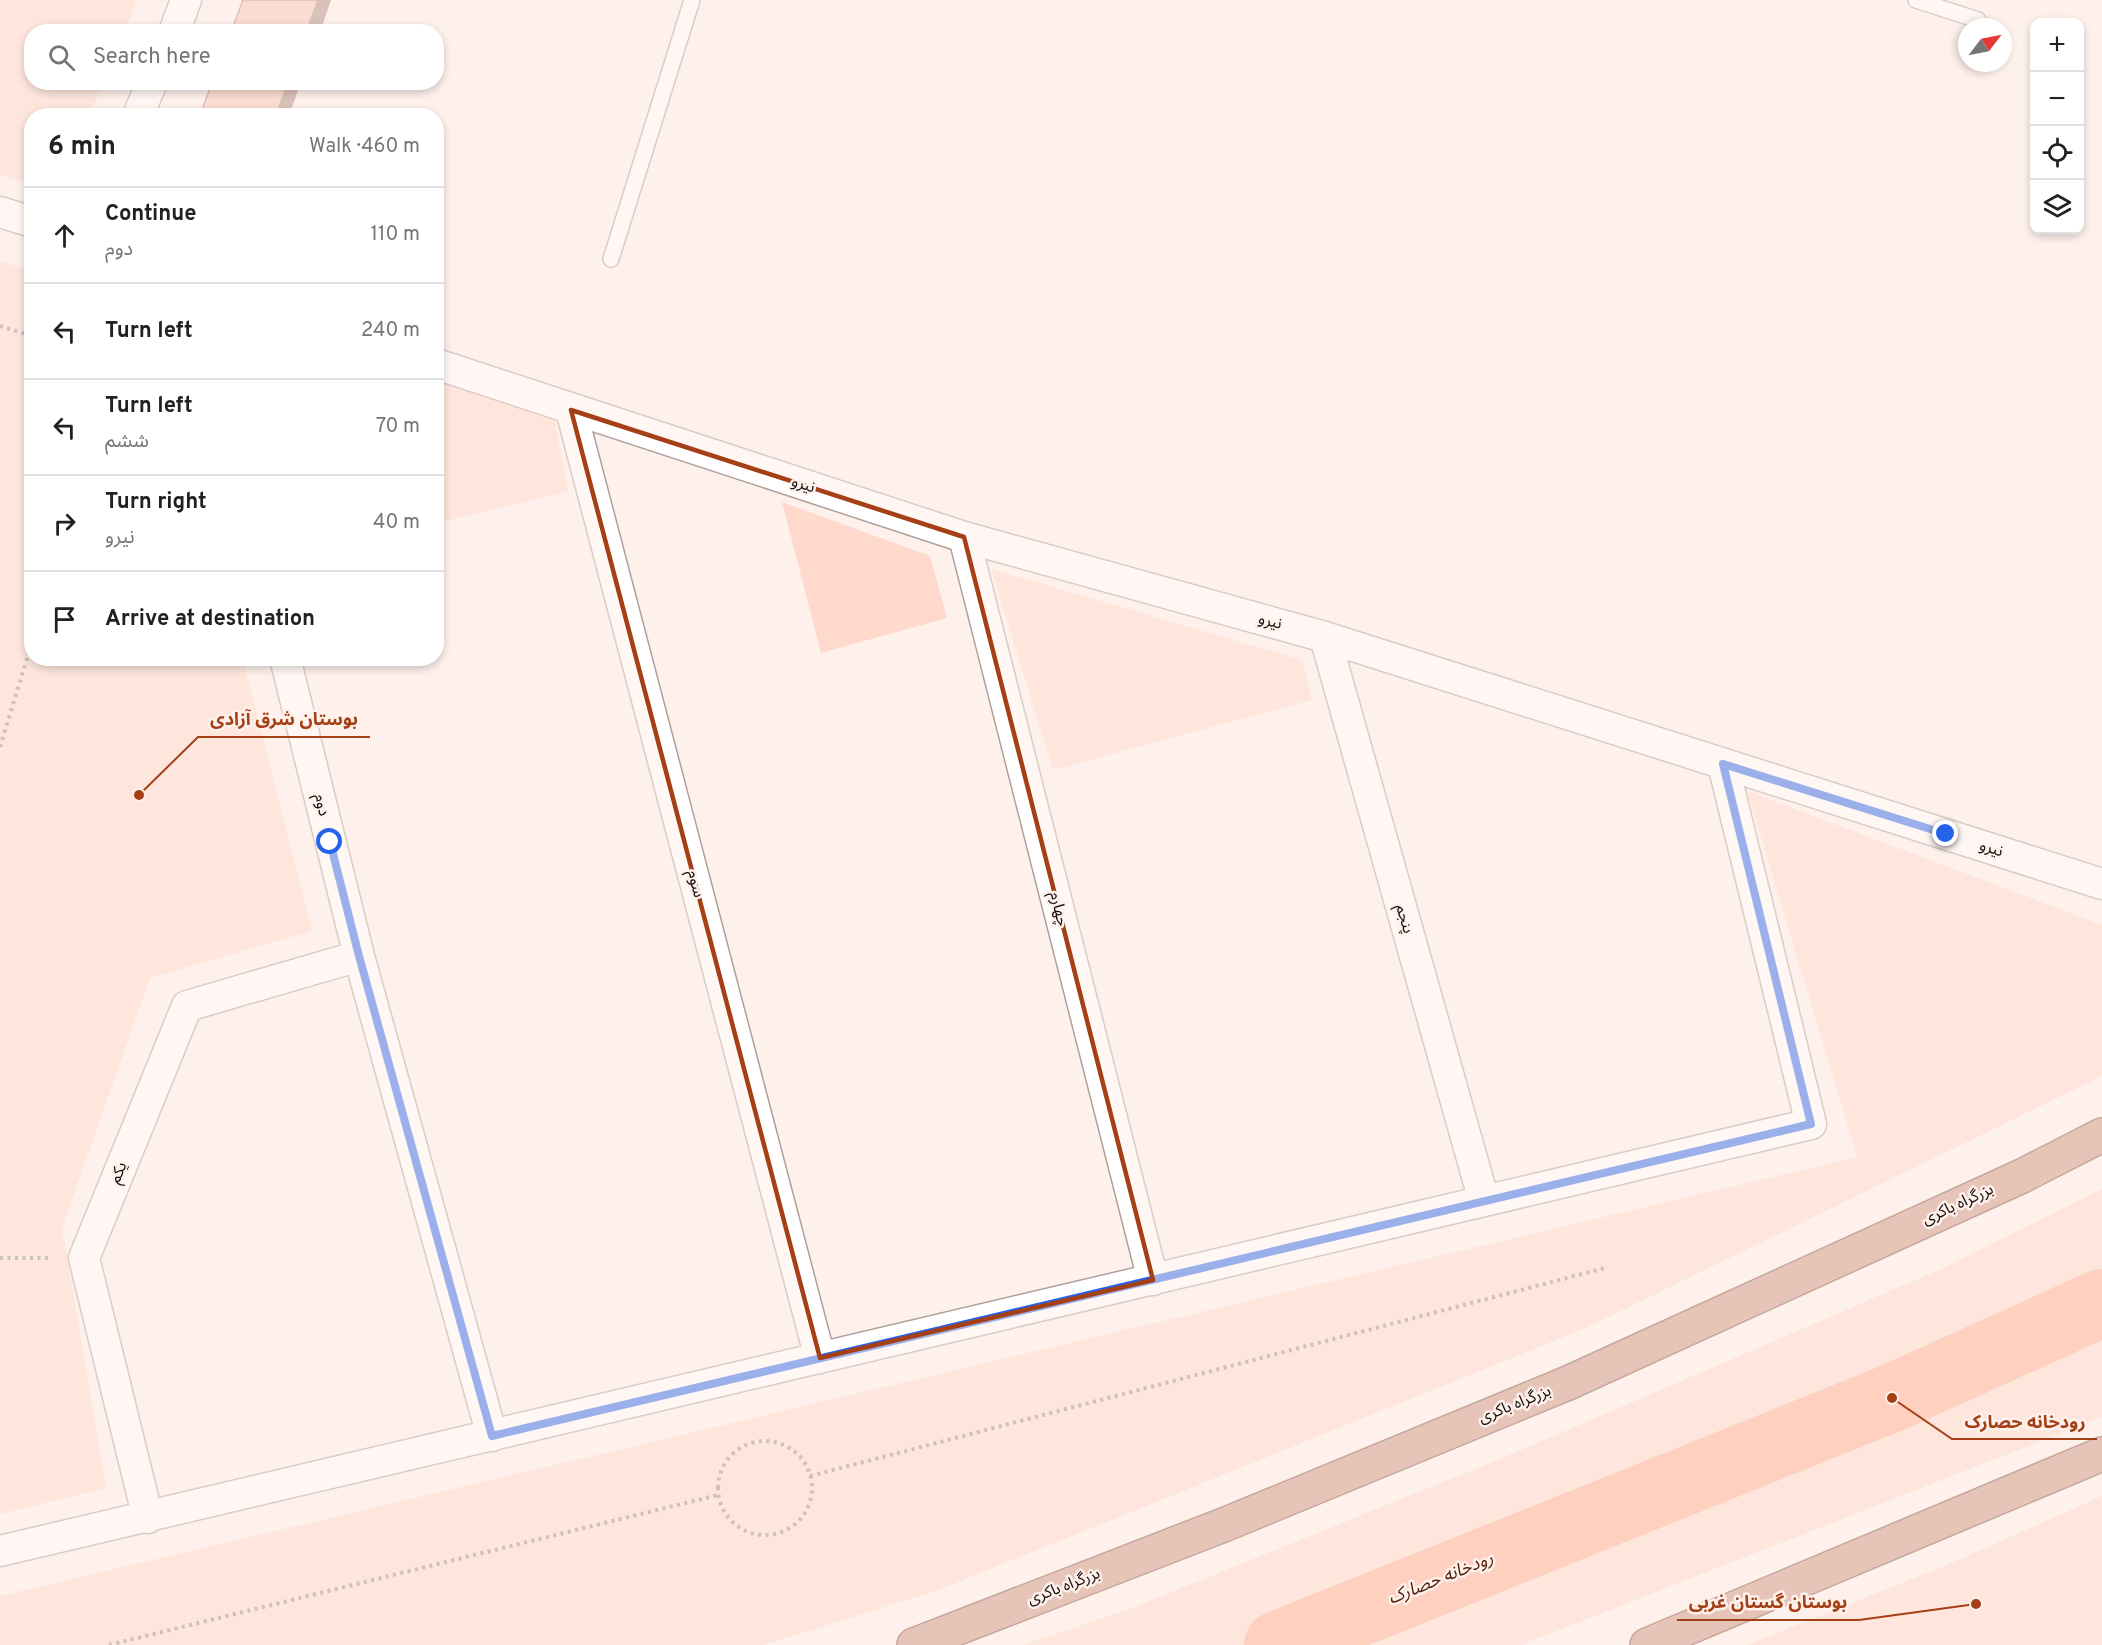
<!DOCTYPE html>
<meta charset="utf-8">
<style>
body{margin:0;font-family:Overpass,"Noto Sans Arabic",sans-serif;background:#f2f2f2;color:#202124}
.controls{position:absolute;right:18px;top:18px;display:grid;overflow:hidden;border-radius:12px;box-shadow:0 3px 9px #0003}
.controls button{width:54px;height:54px;display:grid;place-items:center;padding:0;border:0;border-bottom:2px solid #e0e0e0;background:#fff;color:#202124;font:30px sans-serif}
.compass{position:absolute;left:1958px;top:18px;width:54px;height:54px;border-radius:50%;background:#fff;box-shadow:0 3px 9px #0003;rotate:58deg}
.stop{position:absolute;width:18px;height:18px;margin:-14px;border:4px solid #2563eb;border-radius:50%;background:#fff}
.stop.end{background:#2563eb;border-color:#fff;box-shadow:0 2px 6px #0008}
.list{margin:0;padding:0;list-style:none}
h2{display:flex;justify-content:space-between;align-items:center;height:78px;margin:0;padding:0 24px;font-size:26px}
h2 small{font-size:20px;font-weight:400;color:#757577}
.list li{display:grid;grid-template-columns:39px 1fr auto;gap:18px;align-items:center;box-sizing:border-box;height:96px;padding:0 24px;border-top:2px solid #e0e0e0}
.list b{display:block;font-size:22px;white-space:nowrap}
.list p{margin:0;font-size:20px;white-space:nowrap;color:#757577}
.list em{font-size:20px;font-style:normal;color:#757577}
.icon{flex:none;width:33px;height:33px;fill:none;stroke:currentColor;stroke-width:2;stroke-linecap:round;stroke-linejoin:round}
.map{position:relative;flex:none;width:2102px;height:1645px;overflow:hidden}
.search{position:absolute;background:#fff;box-shadow:0 3px 9px #0003;left:24px;top:24px;width:420px;height:66px;display:flex;align-items:center;gap:15px;box-sizing:border-box;padding:0 21px;border-radius:24px;color:#757577;font-size:22px}
.panel{position:absolute;background:#fff;box-shadow:0 3px 9px #0003;left:24px;top:108px;width:420px;height:558px;border-radius:24px}
.map>svg:first-child{display:block}
.green{fill:#ffd9cc}
.lines{fill:none;stroke-linecap:round;stroke-linejoin:round}
.river{stroke:#fda98b;stroke-width:68}
.service-casing{stroke:#b0a09b;stroke-width:18}
.minor-casing{stroke:#b0a09b;stroke-width:33}
.trunk-casing{stroke:#82503e;stroke-width:36}
.path{stroke:#918783;stroke-width:4;stroke-dasharray:3 4.5;stroke-linecap:butt}
.service{stroke:#fff;stroke-width:15}
.minor{stroke:#fff;stroke-width:30}
.trunk{stroke:#ca8f7a;stroke-width:33}
.shaded-wall{fill:#ae897c}
.building{fill:#f8c4b1;stroke:#ae897c;stroke-width:1.5}
.route{stroke:#2563eb;stroke-width:8}
.marked{fill:none;stroke:#a53f15;stroke-width:4.5;stroke-linejoin:round}
.labels{text-anchor:middle;dominant-baseline:central;stroke-width:5;stroke-linejoin:round;paint-order:stroke}
.street-label{font-size:16px;fill:#140f0d;stroke:#fef0eb}
.water-label{font-size:18px;font-style:italic;fill:#56220e;stroke:#fef0eb}
.leader{fill:none;stroke:#a53f15;stroke-width:2}
.callout-dot{fill:#a53f15;stroke:#fef0eb;stroke-width:2}
.callout-label{font-size:18px;text-anchor:middle;font-weight:bold;fill:#a53f15;stroke:#fef0eb;stroke-width:5;stroke-linejoin:round;paint-order:stroke}
</style>
<div class="map">
<svg width="2102" height="1645" viewBox="0 0 2102 1645">
<rect width="100%" height="100%" fill="#fef0eb"/>
<!-- green -->
<path class="green" d="M 0,0 L 137,0 L 125,31 L 32,32 L 32,82 L 105,83 L 88,115 L 32,116 L 31,180 L 18,181 L 0,175 Z
M 0,261 L 31,271 L 32,658 L 243,659 L 312,931 L 150,978 L 62,1228 L 106,1488 L 0,1514 Z
M 436,378 L 554,415 L 568,491 L 437,523 Z
M 782,502 L 930,556 L 947,618 L 821,653 Z
M 991,569 L 1302,660 L 1312,700 L 1053,770 Z
M 1747,791 L 2102,925 L 2102,1076 L 1586,1328 L 936,1591 L 764,1645 L 0,1645 L 0,1596 L 1857,1157 Z
M 2102,1189 L 2102,1417 L 1521,1645 L 1023,1645 L 1132,1608 L 1500,1459 L 1939,1270 Z
M 2102,1496 L 2102,1645 L 1747,1645 L 1954,1562 Z"/>
<g class="lines">
<!-- river -->
<path class="river" d="M 1278,1645 L 1892,1398 L 2102,1303"/>
<!-- service casing -->
<g class="service-casing">
<path id="service" d="M 1916,0 L 1978,20
M 611,259 L 692,0"/>
</g>
<!-- minor casing -->
<g class="minor-casing">
<path id="minor" d="M 174,32 L 186,0
M 138,116 L 152,82
M 0,212 L 32,222
M 436,364 L 964,537 L 1325,637 L 2102,884
M 571,410 L 820,1358
M 964,537 L 1153,1280
M 1325,637 L 1484,1201
M 285,658 L 359,956 L 492,1436
M 148,1518 L 84,1258 L 187,1006 L 359,956
M 0,1551 L 1811,1124 L 1723,764"/>
</g>
<!-- trunk casing -->
<g class="trunk-casing">
<path id="trunk" d="M 914,1645 L 1226,1524 L 1568,1383 L 2022,1176 L 2102,1135
M 1647,1645 L 2102,1454"/>
</g>
<!-- path -->
<path class="path" d="M 0,326 L 32,336
M 0,747 L 32,642
M 0,1258 L 50,1258
M718 1488a47 47 0 1 1 94 0a47 47 0 1 1-94 0Z
M 810,1476 L 1605,1268
M 109,1645 L 718,1495"/>
<!-- service -->
<use href="#service" class="service"/>
<!-- minor -->
<use href="#minor" class="minor"/>
<!-- trunk -->
<use href="#trunk" class="trunk"/>
</g>
<!-- shaded-wall -->
<path class="shaded-wall" d="M 318,0 L 331,0 L 320,32 L 306,32 Z
M 288,82 L 301,82 L 289,116 L 276,116 Z"/>
<!-- building -->
<path class="building" d="M 243,0 L 318,0 L 306,32 L 231,32 Z
M 212,82 L 288,82 L 276,116 L 200,116 Z"/>
<g class="lines">
<!-- route -->
<path class="route" d="M 330,842 L 359,956 L 492,1436 L 1811,1124 L 1723,764 L 1946,834"/>
</g>
<!-- marked area -->
<path d="M0 0H2102V1645H0ZM 571,410 L 964,537 L 1153,1280 L 820,1358 Z" fill="#fef0eb" fill-opacity=".55" fill-rule="evenodd"/>
<path class="marked" d="M 571,410 L 964,537 L 1153,1280 L 820,1358 Z"/>
<g class="labels">
<!-- street labels -->
<g class="street-label">
<text transform="translate(803 485) rotate(18)">نیرو</text>
<text transform="translate(1270 622) rotate(15)">نیرو</text>
<text transform="translate(321 805) rotate(76)">دوم</text>
<text transform="translate(1991 849) rotate(18)">نیرو</text>
<text transform="translate(695 884) rotate(75)">سوم</text>
<text transform="translate(1058 909) rotate(76)">چهارم</text>
<text transform="translate(1404 919) rotate(74)">پنجم</text>
<text transform="translate(119 1173) rotate(-68)">یکم</text>
<text transform="translate(1958 1205) rotate(-25)">بزرگراه باکری</text>
<text transform="translate(1515 1405) rotate(-22)">بزرگراه باکری</text>
<text transform="translate(1064 1587) rotate(-21)">بزرگراه باکری</text>
</g>
<!-- water labels -->
<g class="water-label">
<text transform="translate(1441 1579) rotate(-22)">رودخانه حصارک</text>
</g>
</g>
<!-- callouts -->
<path class="leader" d="M139 795L198 737H370M1892 1398L1952 1439H2097M1976 1604L1859 1620H1677"/>
<g class="callout-dot">
<circle cx="139" cy="795" r="6"/>
<circle cx="1892" cy="1398" r="6"/>
<circle cx="1976" cy="1604" r="6"/>
</g>
<g class="callout-label">
<text x="284" y="725">بوستان شرق آزادی</text>
<text x="2025" y="1428">رودخانه حصارک</text>
<text x="1768" y="1608">بوستان گستان غربی</text>
</g>
</svg>
<div class="controls">
<button>+</button>
<button>−</button>
<button><svg class="icon" aria-label="locate" viewBox="0 0 24 24"><circle cx="12" cy="12" r="6"/><path d="M12 2v4M12 18v4M2 12h4M18 12h4"/></svg></button>
<button><svg class="icon" aria-label="layers" viewBox="0 0 24 24"><path d="M12 4l9 5-9 5-9-5zM3 14l9 5 9-5"/></svg></button>
</div>
<svg class="compass" viewBox="-18 -18 36 36"><path d="M0-13l5 13h-10z" fill="#e53935"/><path d="M0 13l5-13h-10z" fill="#757577"/></svg>
<div class="stop" style="left:330px;top:842px"></div>
<div class="stop end" style="left:1946px;top:834px"></div>
<div class="search"><svg class="icon" aria-label="search" viewBox="0 0 24 24"><circle cx="10" cy="10" r="6"/><path d="M15 15l6 6"/></svg>Search here</div>
<section class="panel">
<h2>6 min<small>Walk · 460 m</small></h2>
<ul class="list">
<li><svg class="icon" aria-label="ahead" viewBox="0 0 24 24"><path d="M12 20V5M6 11l6-6 6 6"/></svg><div><b>Continue</b><p>دوم</p></div><em>110 m</em></li>
<li><svg class="icon" aria-label="left" viewBox="0 0 24 24"><path d="M17 20v-9H6M10 6l-5 5 5 5"/></svg><div><b>Turn left</b></div><em>240 m</em></li>
<li><svg class="icon" aria-label="left" viewBox="0 0 24 24"><path d="M17 20v-9H6M10 6l-5 5 5 5"/></svg><div><b>Turn left</b><p>ششم</p></div><em>70 m</em></li>
<li><svg class="icon" aria-label="right" viewBox="0 0 24 24"><path d="M7 20v-9h11M14 6l5 5-5 5"/></svg><div><b>Turn right</b><p>نیرو</p></div><em>40 m</em></li>
<li><svg class="icon" aria-label="arrive" viewBox="0 0 24 24"><path d="M6 21V4h12l-3 4 3 4H6"/></svg><div><b>Arrive at destination</b></div></li>
</ul>
</section>
</div>
